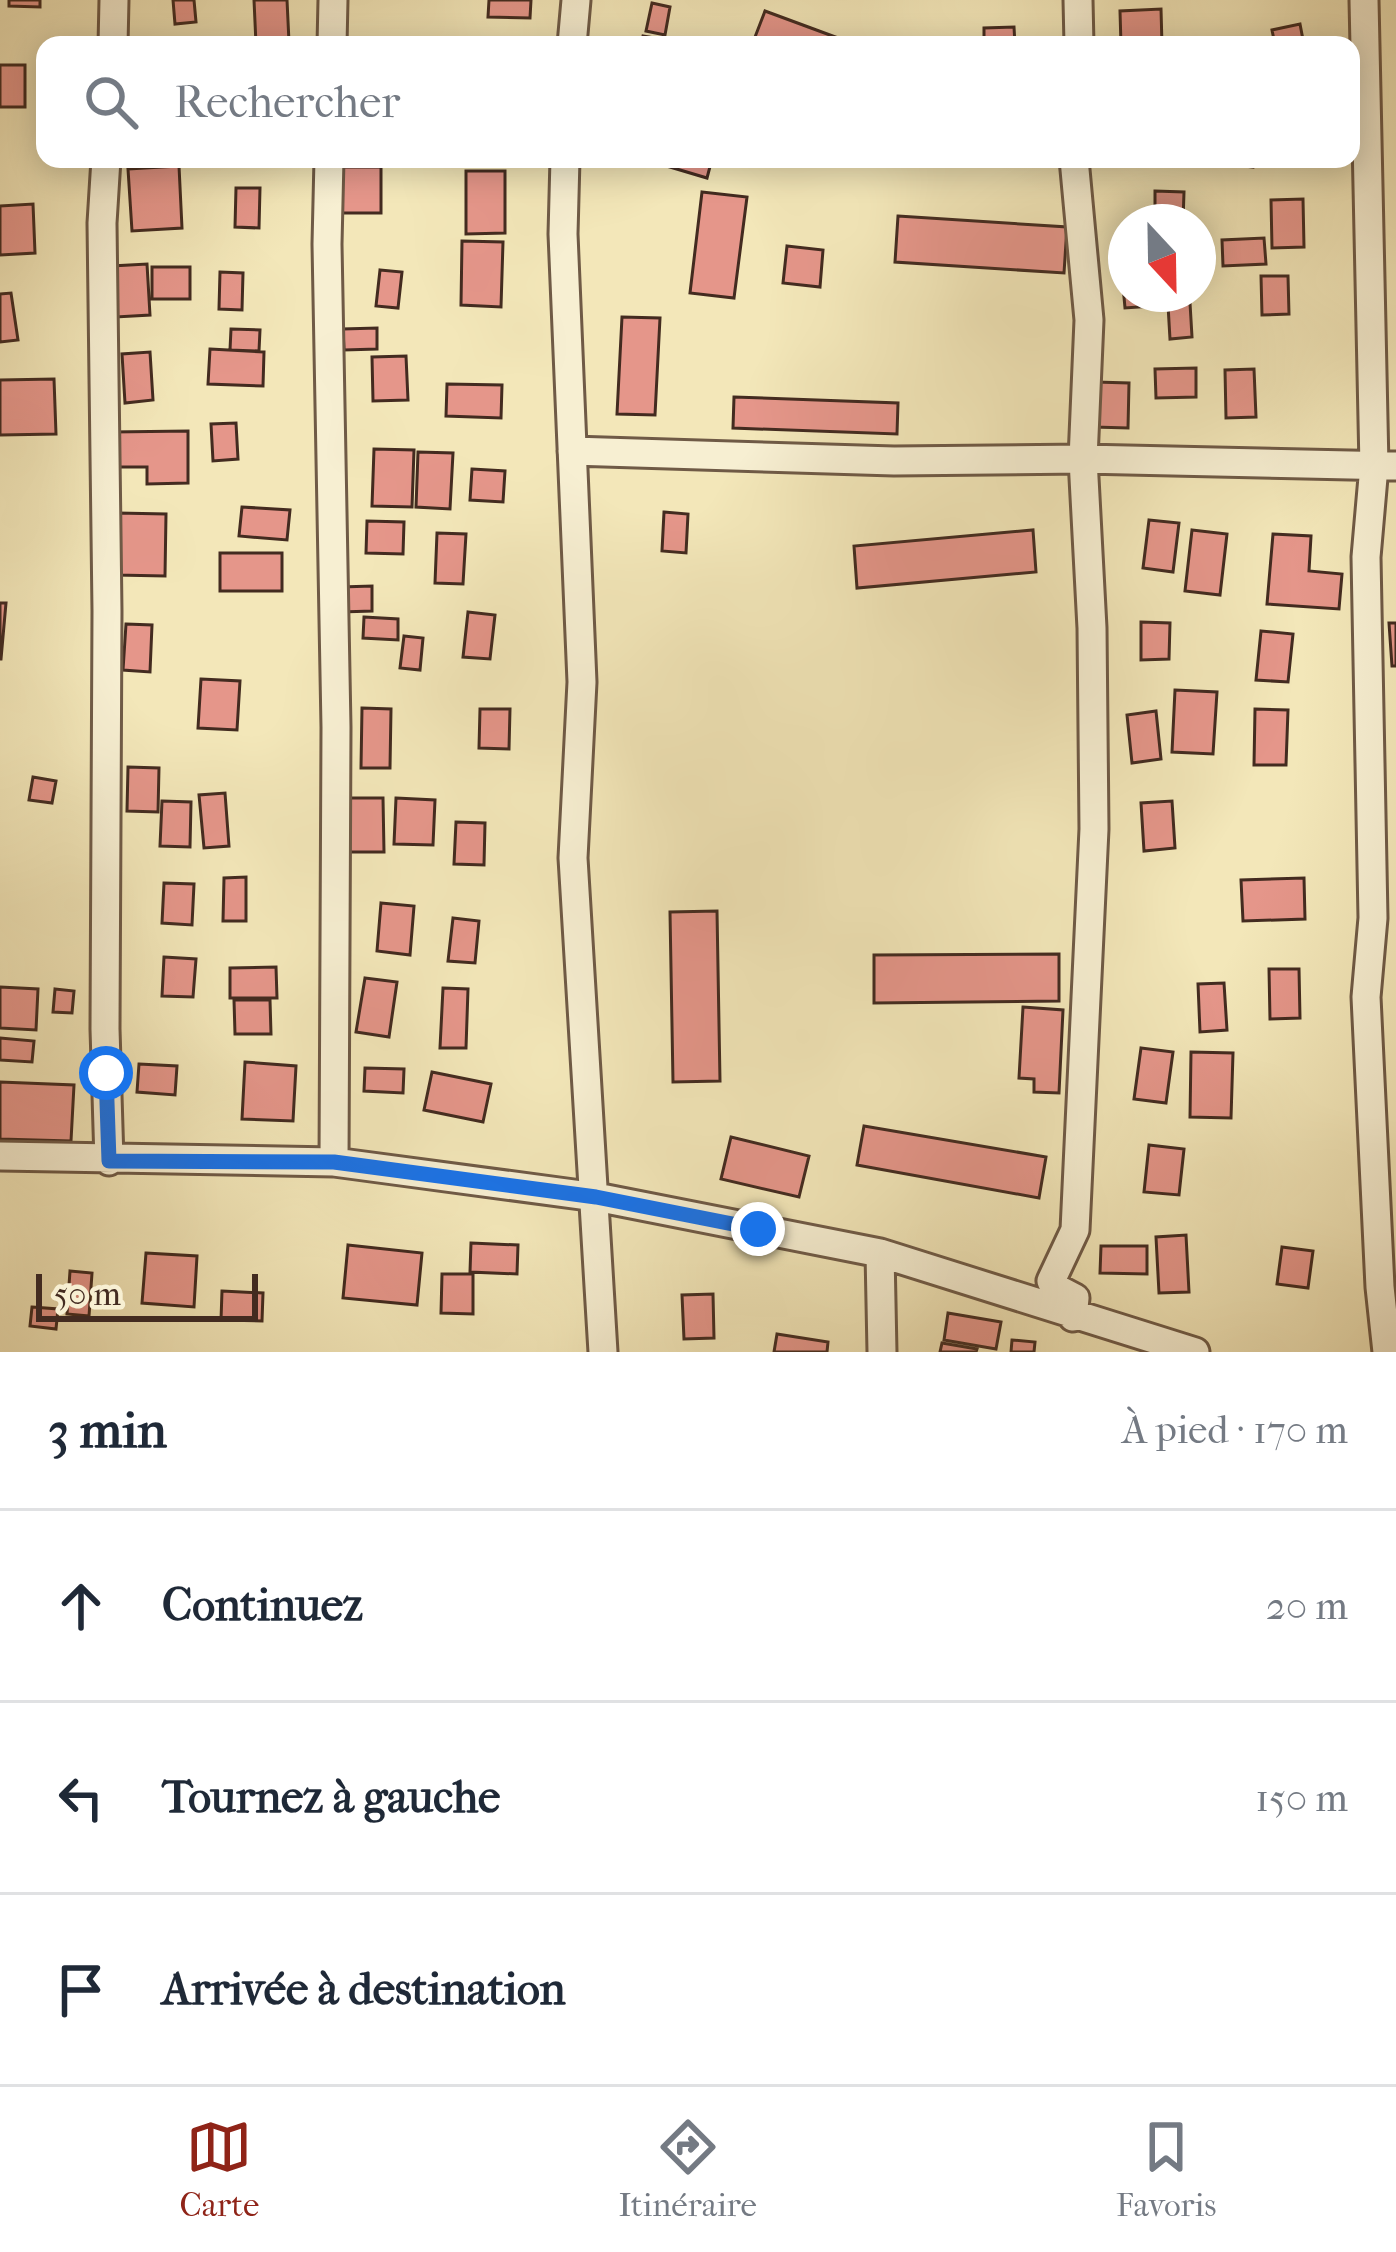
<!DOCTYPE html>
<html lang="fr">
<meta charset="utf-8">
<style>
body{margin:0;font-family:"IM FELL French Canon",serif;background:#f6f6f7;color:#1f2937}
.compass{position:absolute;left:1108px;top:204px;width:108px;height:108px;border-radius:50%;background:#fff;box-shadow:0 6px 30px #0003;rotate:158deg}
.scale{position:absolute;left:36px;bottom:30px;width:222px;box-sizing:border-box;padding-left:12px;border:6px solid #432b20;border-top:0;font-size:33px;line-height:42px;white-space:nowrap;color:#432b20;-webkit-text-stroke:9px #f7efd2;paint-order:stroke}
.stop{position:absolute;width:36px;height:36px;margin:-27px;border:9px solid #1a73e8;border-radius:50%;background:#fff}
.stop.end{background:#1a73e8;border-color:#fff;box-shadow:0 3px 12px #0008}
.list{margin:0;padding:0;list-style:none}
h2{display:flex;justify-content:space-between;align-items:center;height:156px;margin:0;padding:0 48px;font-size:51px}
h2 small{font-size:39px;font-weight:400;color:#747a83}
.list li{display:grid;grid-template-columns:78px 1fr auto;gap:36px;align-items:center;box-sizing:border-box;height:192px;padding:0 48px;border-top:3px solid #e0e1e3}
.list b{display:block;font-size:45px;white-space:nowrap}
.list em{font-size:39px;font-style:normal;color:#747a83}
.icon{flex:none;width:66px;height:66px;fill:none;stroke:currentColor;stroke-width:2;stroke-linecap:round;stroke-linejoin:round}
.map{position:relative;flex:none;width:1396px;height:1352px;overflow:hidden}
.search{position:absolute;background:#fff;box-shadow:0 6px 30px #0003;left:36px;right:36px;top:36px;height:132px;display:flex;align-items:center;gap:30px;box-sizing:border-box;padding:0 42px;border-radius:24px;color:#747a83;font-size:45px}
.sheet{height:732px;background:#fff}
nav{display:flex;justify-content:space-around;align-items:center;box-sizing:border-box;height:168px;border-top:3px solid #e0e1e3;background:#fff;font-size:33px;color:#747a83}
nav a{display:grid;justify-items:center;gap:6px}
nav .on{color:#8f2418}
.map>svg:first-child{display:block}
.building{fill:#e5968a;stroke:#432b20;stroke-width:3}
.lines{fill:none;stroke-linecap:round;stroke-linejoin:round}
.street-casing{stroke:#6f5a46;stroke-width:33}
.street{stroke:#f7efd2;stroke-width:27}
.route{stroke:#1a73e8;stroke-width:15}
</style>
<div class="map">
<svg width="1396" height="1352" viewBox="0 0 1396 1352">
<rect width="100%" height="100%" fill="#f3e7b9"/>
<filter id="stains"><feTurbulence type="fractalNoise" baseFrequency=".00167" numOctaves="4"/><feColorMatrix values="0 0 0 0 .2 0 0 0 0 .09 0 0 0 0 .02 0 0 0 .5 -.17"/></filter>
<radialGradient id="worn" r=".72"><stop offset=".6" stop-color="#630" stop-opacity="0"/><stop offset="1" stop-color="#630" stop-opacity=".3"/></radialGradient>
<!-- building -->
<path class="building" d="M 9,0 L 40,0 L 40,7 L 9,6 Z
M 173,0 L 194,0 L 196,22 L 175,24 Z
M 254,0 L 287,0 L 289,42 L 256,44 Z
M 489,0 L 531,0 L 530,18 L 488,17 Z
M 652,3 L 670,7 L 665,35 L 646,31 Z
M 1161,9 L 1162,45 L 1121,45 L 1120,11 Z
M 765,11 L 857,45 L 777,45 L 755,37 Z
M 1300,24 L 1304,45 L 1275,45 L 1272,30 Z
M 1014,27 L 1015,45 L 984,45 L 984,28 Z
M 643,36 L 666,40 L 665,45 L 641,45 Z
M 0,65 L 25,65 L 25,107 L 0,107 Z
M 643,159 L 712,159 L 707,178 Z
M 1228,159 L 1254,159 L 1253,167 L 1227,164 Z
M 179,166 L 182,228 L 132,231 L 128,169 Z
M 342,167 L 381,167 L 381,213 L 341,213 Z
M 466,171 L 505,171 L 505,233 L 466,234 Z
M 236,188 L 260,188 L 259,228 L 235,227 Z
M 1155,191 L 1184,192 L 1183,222 L 1155,222 Z
M 702,192 L 747,197 L 734,298 L 690,293 Z
M 1303,199 L 1304,247 L 1272,248 L 1271,200 Z
M 33,204 L 35,253 L 0,255 L 0,206 Z
M 898,216 L 1067,227 L 1064,273 L 895,262 Z
M 1264,238 L 1266,264 L 1223,266 L 1222,240 Z
M 462,241 L 503,242 L 501,307 L 461,305 Z
M 787,246 L 823,250 L 820,287 L 783,283 Z
M 147,264 L 150,315 L 116,317 L 112,266 Z
M 152,267 L 190,267 L 190,299 L 152,299 Z
M 380,270 L 402,272 L 398,308 L 376,306 Z
M 220,272 L 243,273 L 242,310 L 219,309 Z
M 1261,276 L 1288,276 L 1289,314 L 1262,315 Z
M 1123,286 L 1126,294 L 1151,294 L 1152,306 L 1125,308 Z
M 11,293 L 18,340 L 0,342 L 0,294 Z
M 1190,303 L 1192,337 L 1170,339 L 1168,305 Z
M 622,317 L 660,318 L 655,415 L 617,414 Z
M 377,328 L 377,349 L 344,350 L 343,329 Z
M 231,329 L 260,330 L 259,351 L 230,350 Z
M 210,349 L 264,352 L 263,386 L 208,384 Z
M 150,352 L 153,400 L 125,403 L 122,354 Z
M 406,356 L 408,400 L 373,401 L 372,357 Z
M 1196,368 L 1196,397 L 1156,398 L 1155,369 Z
M 1254,369 L 1256,417 L 1226,418 L 1225,370 Z
M 54,379 L 56,434 L 0,435 L 0,380 Z
M 1095,382 L 1129,383 L 1128,428 L 1094,427 Z
M 447,384 L 502,385 L 501,418 L 446,416 Z
M 734,397 L 898,403 L 897,434 L 733,428 Z
M 236,423 L 238,459 L 213,461 L 211,424 Z
M 188,431 L 188,483 L 147,484 L 147,467 L 113,467 L 112,432 Z
M 374,449 L 414,450 L 412,507 L 372,506 Z
M 418,452 L 453,453 L 450,509 L 416,507 Z
M 472,469 L 505,471 L 503,502 L 470,500 Z
M 242,507 L 290,510 L 287,540 L 239,536 Z
M 664,512 L 688,514 L 686,553 L 662,551 Z
M 117,513 L 166,514 L 165,576 L 116,575 Z
M 1149,520 L 1179,523 L 1173,572 L 1143,568 Z
M 367,521 L 404,522 L 403,554 L 366,553 Z
M 1033,530 L 1036,572 L 857,588 L 854,546 Z
M 1192,530 L 1227,534 L 1220,595 L 1185,591 Z
M 437,533 L 466,534 L 463,584 L 435,583 Z
M 1273,534 L 1311,536 L 1309,571 L 1342,574 L 1339,609 L 1267,604 Z
M 220,553 L 282,553 L 282,591 L 220,591 Z
M 372,586 L 372,611 L 341,612 L 341,587 Z
M 0,603 L 6,603 L 1,659 L 0,659 Z
M 468,612 L 495,615 L 490,659 L 463,657 Z
M 364,617 L 398,619 L 398,640 L 363,638 Z
M 1141,622 L 1170,623 L 1169,659 L 1141,660 Z
M 1389,623 L 1396,623 L 1396,666 L 1392,666 Z
M 126,624 L 152,625 L 150,672 L 123,670 Z
M 1261,631 L 1293,634 L 1288,682 L 1256,680 Z
M 404,636 L 423,638 L 420,670 L 400,668 Z
M 201,679 L 240,681 L 237,730 L 198,728 Z
M 1175,690 L 1217,692 L 1213,754 L 1172,752 Z
M 362,708 L 391,709 L 390,768 L 361,768 Z
M 480,709 L 510,709 L 509,749 L 479,748 Z
M 1255,709 L 1288,710 L 1286,765 L 1254,765 Z
M 1156,711 L 1161,759 L 1132,763 L 1127,715 Z
M 128,767 L 159,768 L 158,812 L 127,811 Z
M 33,777 L 56,781 L 52,803 L 29,800 Z
M 225,793 L 229,846 L 204,848 L 199,795 Z
M 348,798 L 383,798 L 384,852 L 348,852 Z
M 396,798 L 435,800 L 433,845 L 394,844 Z
M 162,801 L 191,802 L 190,847 L 160,846 Z
M 1172,801 L 1175,848 L 1144,851 L 1141,803 Z
M 456,822 L 485,823 L 484,865 L 454,864 Z
M 246,877 L 246,921 L 223,921 L 224,878 Z
M 1304,878 L 1305,919 L 1243,921 L 1241,880 Z
M 164,883 L 194,884 L 192,925 L 162,923 Z
M 381,903 L 414,906 L 410,955 L 377,951 Z
M 717,911 L 720,1081 L 673,1082 L 670,912 Z
M 453,918 L 479,921 L 475,963 L 448,961 Z
M 1059,954 L 1059,1001 L 874,1003 L 874,955 Z
M 164,957 L 196,959 L 193,997 L 162,996 Z
M 276,967 L 277,998 L 230,998 L 230,968 Z
M 1269,969 L 1299,969 L 1300,1018 L 1270,1019 Z
M 365,978 L 397,982 L 389,1037 L 356,1032 Z
M 1224,983 L 1227,1030 L 1200,1032 L 1198,984 Z
M 0,987 L 38,989 L 36,1030 L 0,1028 Z
M 443,988 L 468,989 L 466,1048 L 440,1048 Z
M 55,989 L 74,991 L 72,1013 L 53,1012 Z
M 234,1000 L 270,1000 L 271,1034 L 235,1034 Z
M 1023,1007 L 1063,1010 L 1059,1093 L 1034,1092 L 1034,1079 L 1019,1078 Z
M 0,1038 L 34,1041 L 32,1062 L 0,1060 Z
M 1141,1048 L 1173,1052 L 1166,1103 L 1134,1099 Z
M 1191,1052 L 1233,1053 L 1231,1118 L 1190,1117 Z
M 245,1062 L 296,1066 L 293,1121 L 242,1119 Z
M 139,1064 L 177,1066 L 175,1095 L 137,1092 Z
M 365,1068 L 404,1069 L 403,1093 L 364,1091 Z
M 432,1072 L 491,1084 L 483,1122 L 424,1110 Z
M 0,1082 L 74,1085 L 71,1141 L 0,1139 Z
M 864,1126 L 1046,1157 L 1039,1198 L 857,1165 Z
M 731,1137 L 809,1156 L 799,1197 L 721,1179 Z
M 1149,1145 L 1184,1149 L 1179,1195 L 1144,1192 Z
M 1186,1235 L 1189,1292 L 1159,1293 L 1156,1237 Z
M 471,1243 L 518,1245 L 517,1274 L 470,1272 Z
M 348,1245 L 422,1253 L 417,1305 L 343,1298 Z
M 1101,1246 L 1147,1246 L 1147,1274 L 1100,1273 Z
M 1282,1247 L 1313,1251 L 1308,1288 L 1277,1284 Z
M 146,1253 L 197,1256 L 194,1307 L 142,1303 Z
M 70,1271 L 92,1273 L 89,1316 L 67,1314 Z
M 442,1274 L 473,1274 L 473,1314 L 441,1313 Z
M 222,1291 L 263,1293 L 262,1321 L 221,1320 Z
M 713,1294 L 714,1338 L 684,1339 L 682,1295 Z
M 32,1307 L 58,1309 L 56,1329 L 30,1326 Z
M 948,1313 L 1001,1322 L 996,1349 L 944,1340 Z
M 777,1334 L 828,1342 L 827,1352 L 774,1352 Z
M 1012,1340 L 1035,1342 L 1034,1352 L 1011,1352 Z
M 942,1343 L 977,1349 L 976,1352 L 940,1352 Z"/>
<g class="lines">
<!-- street casing -->
<g class="street-casing">
<path id="street" d="M 1078,0 L 1079,45
M 1364,0 L 1374,466 L 1366,557 L 1373,918 L 1366,997 L 1380,1287 L 1387,1352
M 113,45 L 114,0
M 332,45 L 333,0
M 572,45 L 576,0
M 106,159 L 102,223 L 107,611 L 105,1029 L 109,1161
M 329,159 L 327,244 L 336,727 L 334,1162
M 565,159 L 563,234 L 582,682 L 573,858 L 603,1352
M 572,451 L 894,461 L 1083,459 L 1396,466
M 0,1156 L 334,1162 L 596,1197 L 880,1253 L 1195,1352
M 880,1253 L 882,1352
M 1073,1317 L 1075,1298 L 1054,1287 L 1051,1281 L 1075,1230 L 1094,829 L 1092,628 L 1083,459 L 1089,320 L 1074,159"/>
</g>
<!-- street -->
<use href="#street" class="street"/>
</g>
<g class="lines">
<!-- route -->
<path class="route" d="M 106,1073 L 109,1161 L 334,1162 L 596,1197 L 758,1229"/>
</g>
<rect width="100%" height="100%" filter="url(#stains)"/>
<rect width="100%" height="100%" fill="url(#worn)"/>
</svg>
<svg class="compass" viewBox="-18 -18 36 36"><path d="M0-13l5 13h-10z" fill="#e53935"/><path d="M0 13l5-13h-10z" fill="#747a83"/></svg>
<div class="scale">50 m</div>
<div class="stop" style="left:106px;top:1073px"></div>
<div class="stop end" style="left:758px;top:1229px"></div>
<div class="search"><svg class="icon" aria-label="search" viewBox="0 0 24 24"><circle cx="10" cy="10" r="6"/><path d="M15 15l6 6"/></svg>Rechercher</div>
</div>
<section class="sheet">
<h2>3 min<small>À pied · 170 m</small></h2>
<ul class="list">
<li><svg class="icon" aria-label="ahead" viewBox="0 0 24 24"><path d="M12 20V5M6 11l6-6 6 6"/></svg><div><b>Continuez</b></div><em>20 m</em></li>
<li><svg class="icon" aria-label="left" viewBox="0 0 24 24"><path d="M17 20v-9H6M10 6l-5 5 5 5"/></svg><div><b>Tournez à gauche</b></div><em>150 m</em></li>
<li><svg class="icon" aria-label="arrive" viewBox="0 0 24 24"><path d="M6 21V4h12l-3 4 3 4H6"/></svg><div><b>Arrivée à destination</b></div></li>
</ul>
</section>
<nav>
<a class="on"><svg class="icon" aria-label="map" viewBox="0 0 24 24"><path d="M3 6l6-2 6 2 6-2v14l-6 2-6-2-6 2zM9 4v14M15 6v14"/></svg>Carte</a>
<a><svg class="icon" aria-label="directions" viewBox="0 0 24 24"><path d="M12 3l9 9-9 9-9-9zM9 14v-3h6M13 9l2 2-2 2"/></svg>Itinéraire</a>
<a><svg class="icon" aria-label="saved" viewBox="0 0 24 24"><path d="M7 4h10v16l-5-4-5 4z"/></svg>Favoris</a>
</nav>
